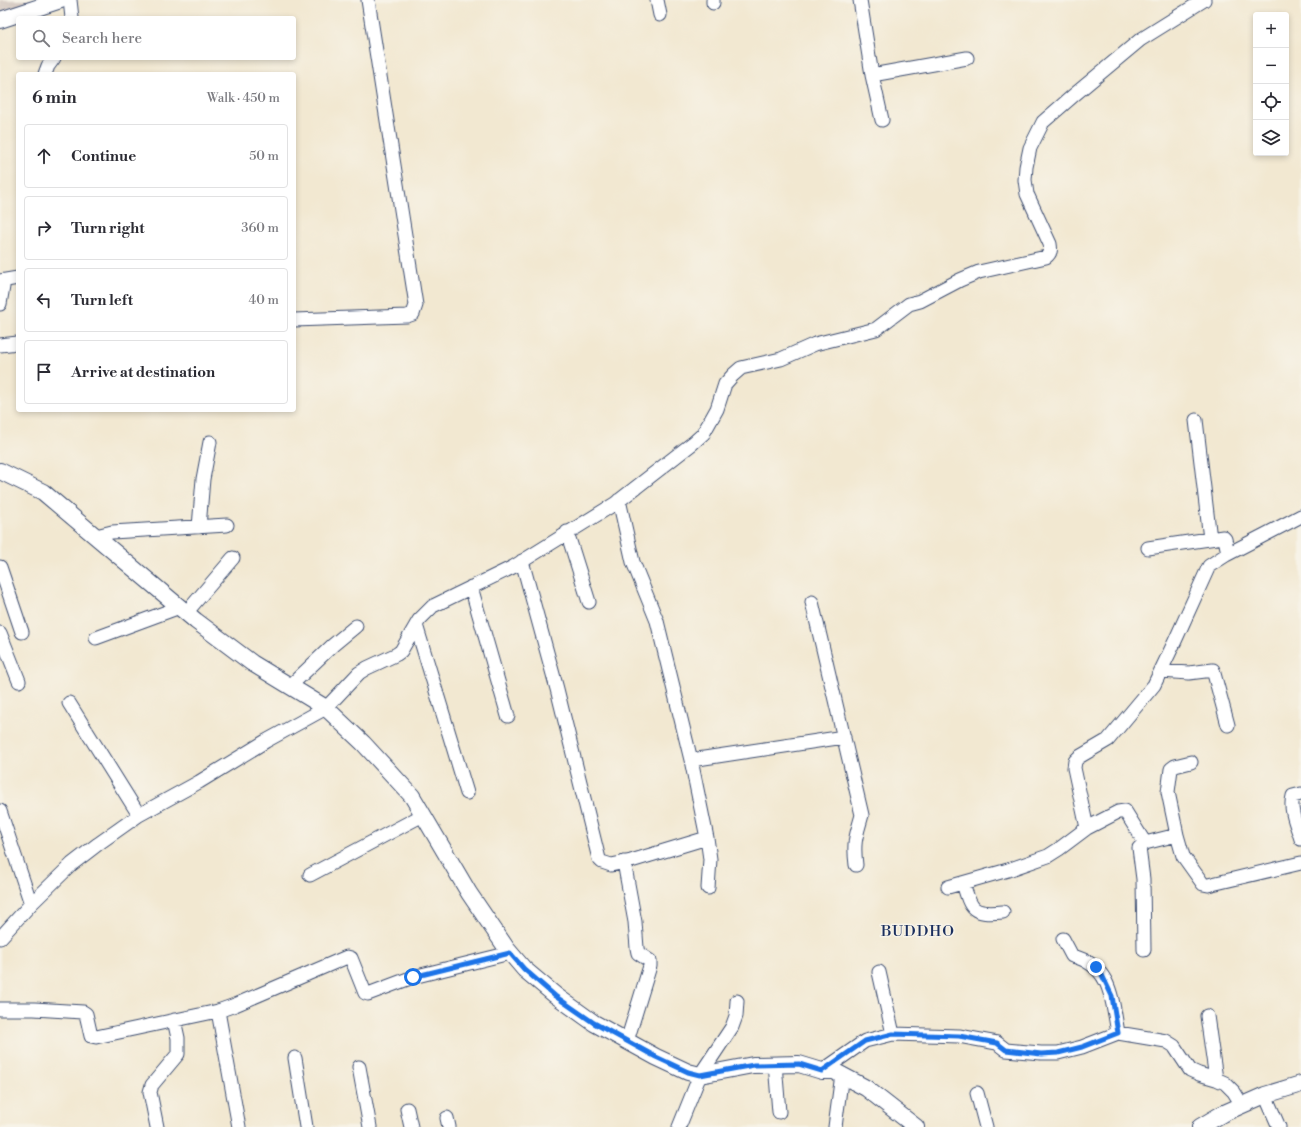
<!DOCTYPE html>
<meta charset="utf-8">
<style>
body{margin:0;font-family:"Libre Bodoni",serif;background:#f2f2f3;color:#2b2b33}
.controls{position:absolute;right:12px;top:12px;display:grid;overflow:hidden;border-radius:4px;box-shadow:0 2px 6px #0003}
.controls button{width:36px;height:36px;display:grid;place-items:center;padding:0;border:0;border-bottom:1px solid #e1e1e2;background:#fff;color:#2b2b33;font:20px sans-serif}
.stop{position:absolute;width:12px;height:12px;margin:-9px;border:3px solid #1a73e8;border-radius:50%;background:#fff}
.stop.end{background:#1a73e8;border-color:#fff;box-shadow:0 1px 4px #0008}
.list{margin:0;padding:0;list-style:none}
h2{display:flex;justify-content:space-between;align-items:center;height:52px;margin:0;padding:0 16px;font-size:17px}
h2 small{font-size:13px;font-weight:400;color:#7c7c81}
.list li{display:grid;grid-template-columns:26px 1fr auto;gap:12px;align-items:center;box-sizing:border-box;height:64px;margin:0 8px 8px;padding:0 8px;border:1px solid #e1e1e2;border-radius:4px}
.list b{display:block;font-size:15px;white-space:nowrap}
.list em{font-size:13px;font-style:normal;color:#7c7c81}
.icon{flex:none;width:22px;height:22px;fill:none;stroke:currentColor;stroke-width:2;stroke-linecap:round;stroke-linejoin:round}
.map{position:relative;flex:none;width:1301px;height:1127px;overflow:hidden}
.search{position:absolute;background:#fff;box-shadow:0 2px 6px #0003;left:16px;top:16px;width:280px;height:44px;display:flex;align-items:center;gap:10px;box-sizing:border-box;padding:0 14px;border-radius:4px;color:#7c7c81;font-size:15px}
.panel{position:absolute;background:#fff;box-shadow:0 2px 6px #0003;left:16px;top:72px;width:280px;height:340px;border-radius:4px}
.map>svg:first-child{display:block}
.industrial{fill:#cec1ba}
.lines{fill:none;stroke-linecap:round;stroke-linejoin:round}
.minor-casing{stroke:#3b4b6f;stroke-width:15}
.tertiary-casing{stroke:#3b4b6f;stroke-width:18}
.minor{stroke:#fff;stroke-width:13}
.tertiary{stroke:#fff;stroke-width:16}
.route{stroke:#1a73e8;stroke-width:5}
.labels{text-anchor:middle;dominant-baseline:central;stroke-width:3;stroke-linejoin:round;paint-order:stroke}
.quarter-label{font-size:15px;letter-spacing:1px;fill:#1b2f5e;stroke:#f7f3e8}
</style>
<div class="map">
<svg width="1301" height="1127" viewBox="0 0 1301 1127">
<rect width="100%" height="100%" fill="#f7f3e8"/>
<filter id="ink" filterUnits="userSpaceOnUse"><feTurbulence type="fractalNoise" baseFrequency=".025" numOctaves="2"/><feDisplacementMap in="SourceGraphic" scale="8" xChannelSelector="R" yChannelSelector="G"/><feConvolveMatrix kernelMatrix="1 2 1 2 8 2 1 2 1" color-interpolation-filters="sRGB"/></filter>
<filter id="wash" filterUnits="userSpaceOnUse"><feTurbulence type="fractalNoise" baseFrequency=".012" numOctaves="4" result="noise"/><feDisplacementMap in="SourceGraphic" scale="16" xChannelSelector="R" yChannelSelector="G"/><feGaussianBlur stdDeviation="0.9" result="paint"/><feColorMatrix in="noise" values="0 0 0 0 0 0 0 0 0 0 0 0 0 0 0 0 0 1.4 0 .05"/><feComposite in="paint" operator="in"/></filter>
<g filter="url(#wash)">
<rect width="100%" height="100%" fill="#f2e8d1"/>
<!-- industrial -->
<path class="industrial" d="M 0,0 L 47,0 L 0,16 Z"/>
</g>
<g filter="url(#ink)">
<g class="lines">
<!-- minor casing -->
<g class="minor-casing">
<path id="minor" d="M 70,0 L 72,18
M 657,0 L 660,15
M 713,0 L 713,3
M 860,0 L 872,75 L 882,120
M 45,74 L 48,66 L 54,58
M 872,75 L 967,58
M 0,281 L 18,278
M 0,304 L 4,281
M 294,320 L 407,316 L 413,314 L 416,305 L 368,0
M 0,345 L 18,343
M 1196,420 L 1210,539
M 619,500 L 633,562 L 657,621 L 691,760 L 707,838 L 710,859 L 708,888
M 199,527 L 203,479 L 210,442
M 567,532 L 589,602
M 96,536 L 112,532 L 227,525
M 1148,548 L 1223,537 L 1225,539 L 1228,553
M 522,561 L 557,689 L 599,859 L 602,862 L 611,865 L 631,861 L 707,838
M 0,567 L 22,632
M 471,587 L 508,716
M 812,602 L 862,815 C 856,836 853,842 856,865
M 186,613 L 233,558
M 416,625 L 467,793
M 0,633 L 19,681
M 96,638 L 180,607
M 1161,671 L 1189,673 L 1213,670 L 1228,725
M 290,686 L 333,645 L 356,626
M 69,703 L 139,815
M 691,760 L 844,737
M 1191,762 L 1175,766 L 1171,769 L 1168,792 L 1177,835 L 1183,856 L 1203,884 L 1208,885 L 1301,863
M 1301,794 L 1293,796 C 1289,810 1297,826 1301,839
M 0,811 L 31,904
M 1087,828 L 1074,768 L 1075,761 L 1079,757 L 1108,740 L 1154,685 L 1175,641 L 1209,566 L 1226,555 L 1301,516
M 624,862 L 635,922 L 637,948 L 638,953 L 650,961 L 650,966 L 627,1041
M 310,875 L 423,815
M 963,883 C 971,910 972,915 1003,912
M 948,887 L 1008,870 L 1048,856 L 1059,849 L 1087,828 L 1118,812 L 1125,811 L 1145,843 L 1177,835
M 0,938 L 31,904 L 72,864 L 98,844 L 139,815 L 199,782 L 266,741 L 326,708 L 359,673 L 367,668 L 397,654 L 401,651 L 419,620 L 433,606 L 513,567 L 616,503 L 693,443 L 703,434 L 717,409 L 725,384 L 733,375 L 741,368 L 781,359 L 815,344 L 876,329 L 909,304 L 920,301 L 960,280 L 979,272 L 1046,257 C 1051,253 1051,250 1050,244 L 1027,194 L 1025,180 L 1026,167 L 1030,148 L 1043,122 L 1074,95 L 1140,40 L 1204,0
M 1063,939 L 1072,956 C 1111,965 1112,999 1118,1033
M 1144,950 L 1143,879 L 1139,848 L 1145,843
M 879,972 L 893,1034
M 0,1009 L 34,1009 L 83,1012 L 86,1014 L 91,1036 L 96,1037 L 218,1011 L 235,1005 L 347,957 L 351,958 L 365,993 L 368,994 L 413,977 L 510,953
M 218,1011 L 239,1127
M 1207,1016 L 1216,1079
M 295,1058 L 306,1127
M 775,1064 L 779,1112
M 359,1067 L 370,1127
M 822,1071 L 865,1041 L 893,1034 L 959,1036 L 997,1043 L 1006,1050 L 1041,1053 L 1058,1053 L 1082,1047 L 1118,1033 L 1166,1041 L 1174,1046 L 1190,1070 L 1199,1074 L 1216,1079 L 1225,1083 L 1234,1092 L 1242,1105
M 977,1093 L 986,1127
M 1265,1095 L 1279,1127
M 407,1109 L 411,1127
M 447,1118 L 449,1127
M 157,1127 L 150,1092 L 152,1085 L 178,1054 L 178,1038 L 174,1020
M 679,1127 L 700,1075 L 732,1027 L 736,1016 L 737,1001
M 835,1127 L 842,1074"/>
</g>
<!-- tertiary casing -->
<g class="tertiary-casing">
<path id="tertiary" d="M 0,20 L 61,0
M 0,471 L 43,492 L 196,621 L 252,663 L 326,708 L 363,743 L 412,796 L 469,893 L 507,949 L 524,969 L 555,995 L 594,1023 L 656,1057 L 688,1072 L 700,1075 L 753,1065 L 799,1064 L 822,1071 L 834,1071 L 866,1088 L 916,1127
M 1200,1127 L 1222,1114 L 1265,1095 L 1301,1084"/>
</g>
<!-- minor -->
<use href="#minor" class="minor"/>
<!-- tertiary -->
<use href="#tertiary" class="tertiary"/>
</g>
</g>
<g class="lines" filter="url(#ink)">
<!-- route -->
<path class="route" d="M 413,977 L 510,953 L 524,969 L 555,996 L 594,1023 L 656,1057 L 688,1072 L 700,1075 L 754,1065 L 799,1064 L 822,1071 L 865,1041 L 893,1034 L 959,1036 L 997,1043 L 1006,1050 L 1041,1054 L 1058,1053 L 1082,1047 L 1118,1033 L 1112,996 L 1102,975 L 1096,967"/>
</g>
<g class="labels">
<!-- quarter labels -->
<g class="quarter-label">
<text x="918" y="931">BUDDHO</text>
</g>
</g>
</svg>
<div class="controls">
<button>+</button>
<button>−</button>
<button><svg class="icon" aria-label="locate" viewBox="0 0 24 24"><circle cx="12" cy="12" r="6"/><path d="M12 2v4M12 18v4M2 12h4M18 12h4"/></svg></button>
<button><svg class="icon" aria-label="layers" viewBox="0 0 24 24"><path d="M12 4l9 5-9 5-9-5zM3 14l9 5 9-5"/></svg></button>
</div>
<div class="stop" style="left:413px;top:977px"></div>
<div class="stop end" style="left:1096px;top:967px"></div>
<div class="search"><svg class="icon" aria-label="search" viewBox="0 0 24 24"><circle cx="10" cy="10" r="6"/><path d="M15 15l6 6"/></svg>Search here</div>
<section class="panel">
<h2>6 min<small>Walk · 450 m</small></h2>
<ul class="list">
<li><svg class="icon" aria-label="ahead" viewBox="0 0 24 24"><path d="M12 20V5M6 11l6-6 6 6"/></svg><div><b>Continue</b></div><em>50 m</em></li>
<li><svg class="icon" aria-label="right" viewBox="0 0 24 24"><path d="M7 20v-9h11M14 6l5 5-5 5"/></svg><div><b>Turn right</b></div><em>360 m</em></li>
<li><svg class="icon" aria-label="left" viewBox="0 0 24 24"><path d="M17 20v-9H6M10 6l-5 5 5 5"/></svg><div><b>Turn left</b></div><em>40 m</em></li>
<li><svg class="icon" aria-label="arrive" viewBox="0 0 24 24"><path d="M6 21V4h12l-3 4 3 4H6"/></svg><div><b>Arrive at destination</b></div></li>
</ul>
</section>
</div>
